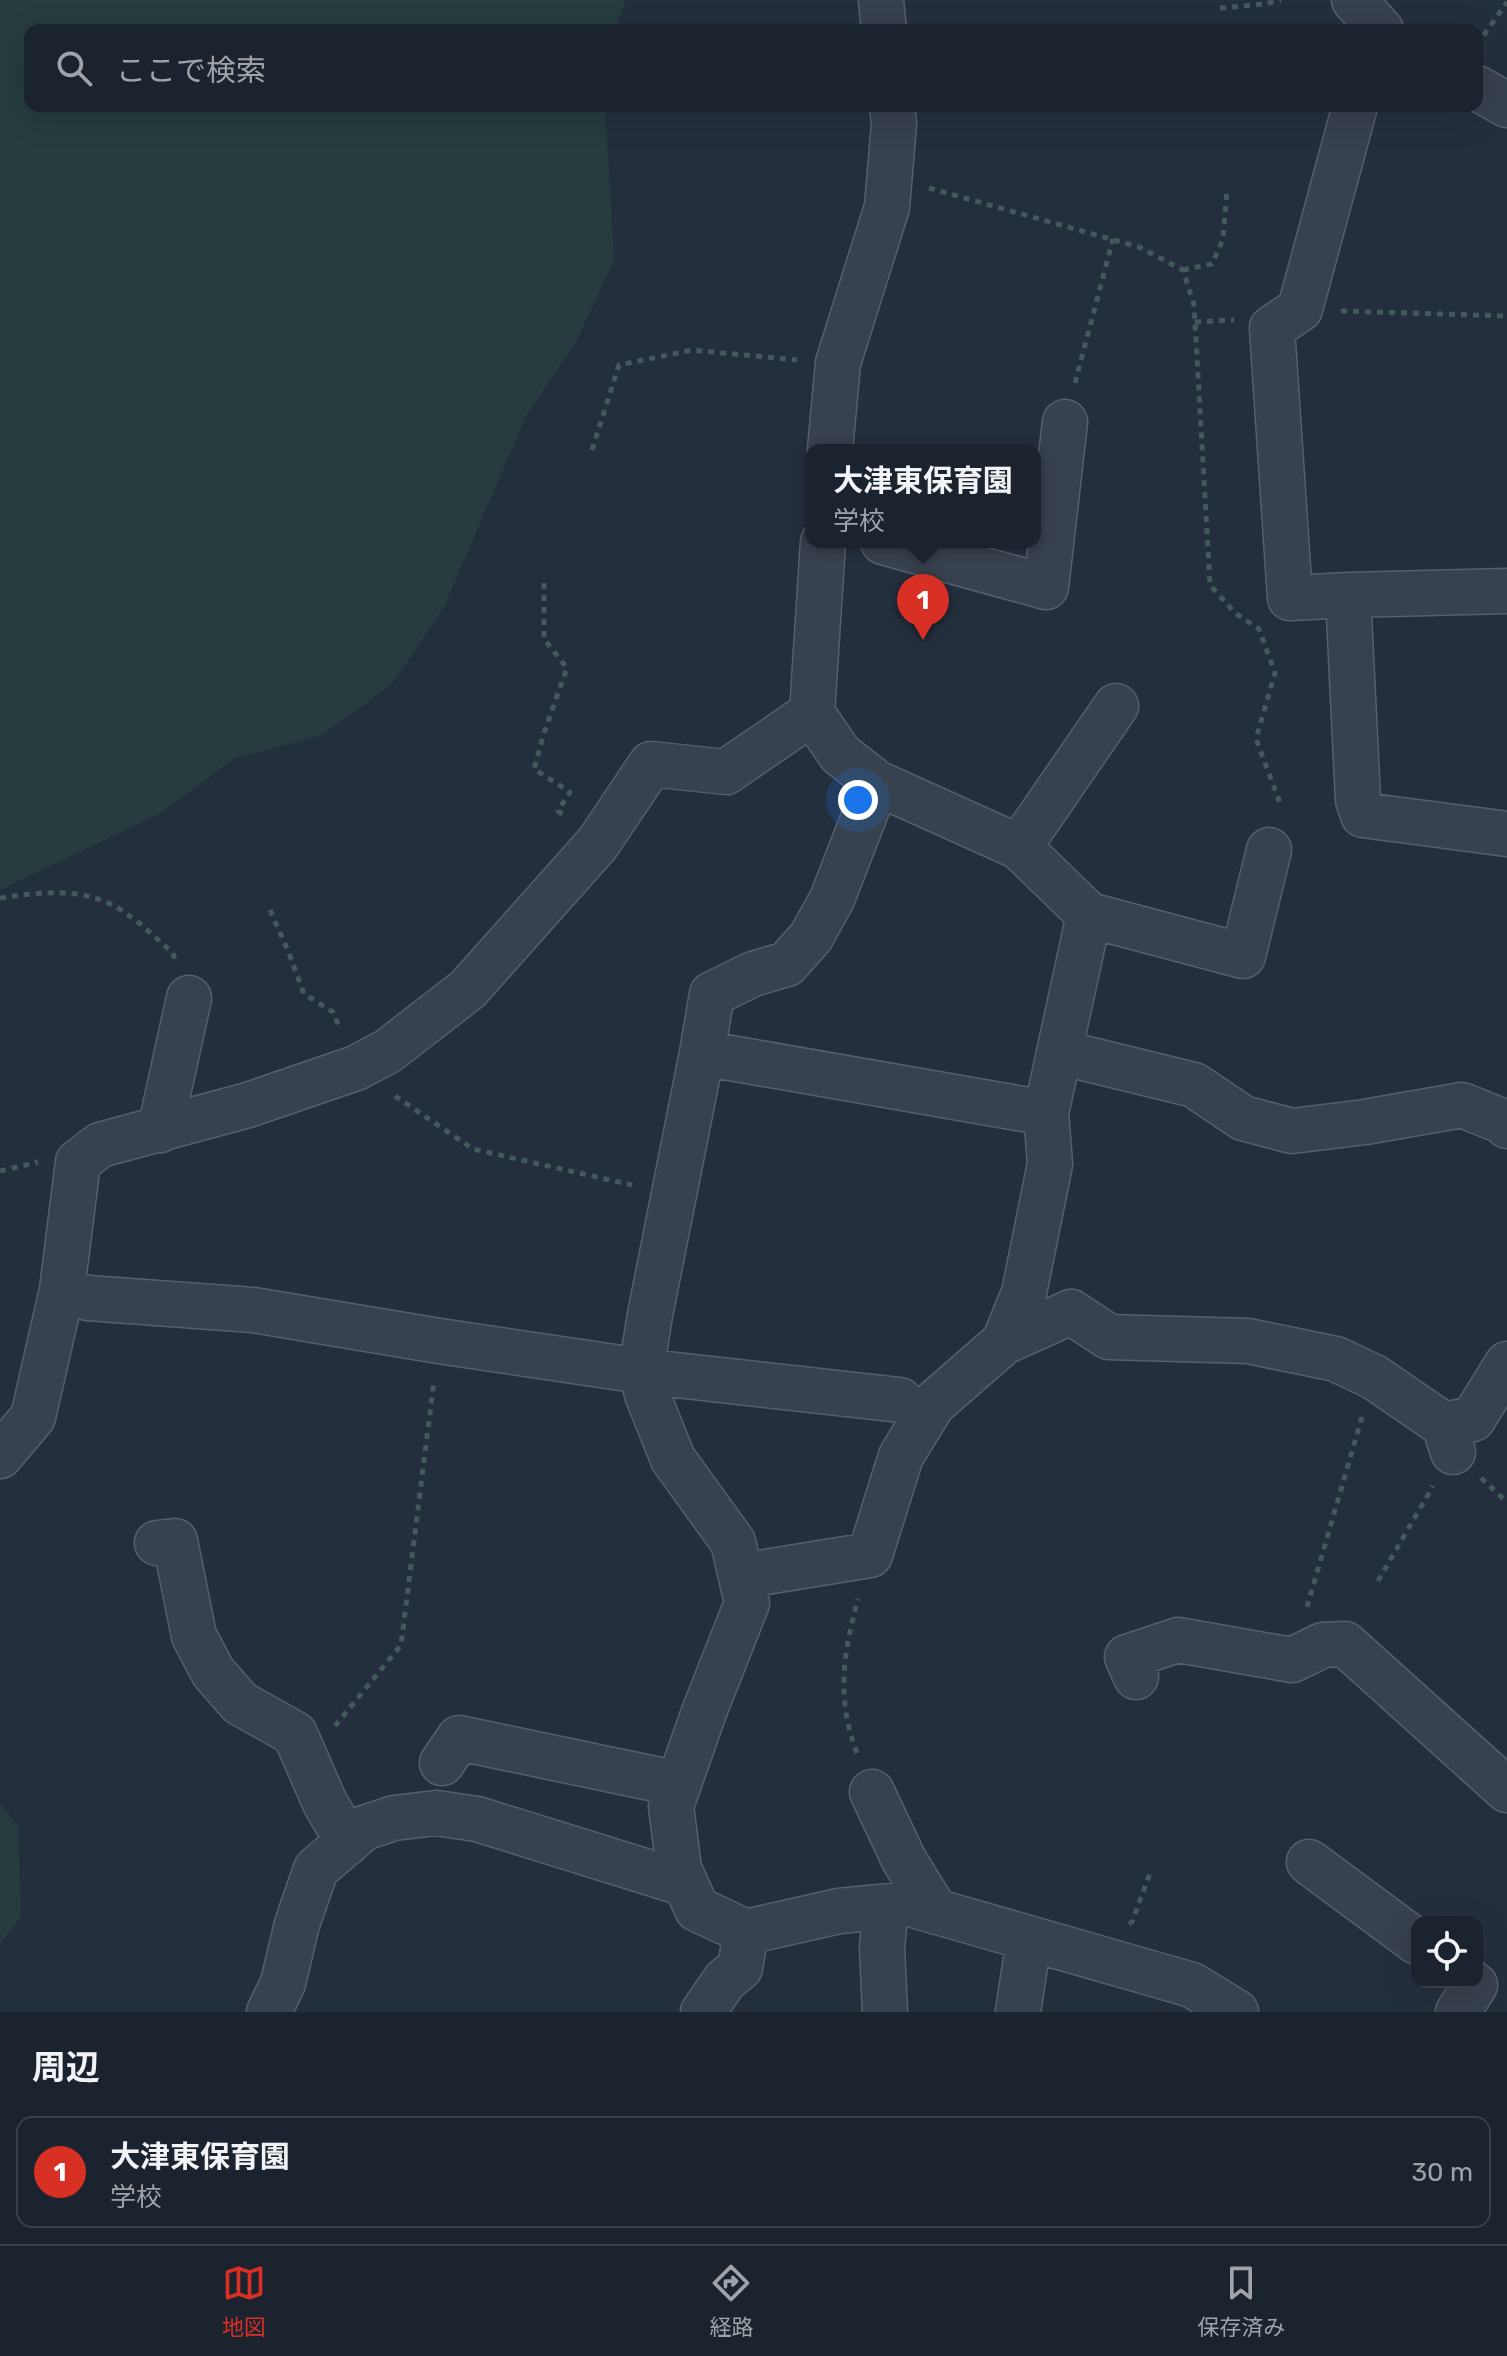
<!DOCTYPE html>
<html lang="ja">
<meta charset="utf-8">
<style>
body{margin:0;font-family:Rubik,"Noto Sans JP",sans-serif;background:#282f3a;color:#f1f3f6}
.controls{position:absolute;right:24px;bottom:24px;display:grid;overflow:hidden;border-radius:16px;box-shadow:0 8px 32px #0002}
.controls button{width:72px;height:72px;display:grid;place-items:center;padding:0;border:0;border-bottom:2px solid #39404a;background:#1b232e;color:#f1f3f6;font:40px sans-serif}
.you{position:absolute;left:858px;top:800px;width:28px;height:28px;margin:-20px;border:6px solid #fff;border-radius:50%;background:#1a73e8;box-shadow:0 0 0 12px #1a73e833}
.badge{display:grid;place-items:center;width:52px;height:52px;border-radius:50%;background:#d93025;color:#fff;font-size:26px;font-weight:700}
.pin{position:absolute;translate:-50% -66px;filter:drop-shadow(0 2px 4px #0008)}
.pin::after{content:'';position:absolute;top:42px;width:28px;height:24px;background:inherit;clip-path:polygon(0 0,100% 0,50% 100%)}
.popup{position:absolute;left:805px;top:444px;width:236px;height:104px;box-sizing:border-box;display:grid;place-content:center;border-radius:16px;background:#1b232e;filter:drop-shadow(0 2px 6px #0005);font-size:26px;white-space:nowrap;color:#a0a4aa}
.popup b{font-size:30px;color:#f1f3f6}
.popup::after{content:'';position:absolute;left:50%;top:100%;margin-left:-16px;border:16px solid transparent;border-top-color:#1b232e}
.list{margin:0;padding:0;list-style:none}
h2{display:flex;justify-content:space-between;align-items:center;height:104px;margin:0;padding:0 32px;font-size:34px}
h2 small{font-size:26px;font-weight:400;color:#a0a4aa}
.list li{display:grid;grid-template-columns:52px 1fr auto;gap:24px;align-items:center;box-sizing:border-box;height:112px;margin:0 16px 16px;padding:0 16px;border:2px solid #39404a;border-radius:16px}
.list b{display:block;font-size:30px;white-space:nowrap}
.list p{margin:0;font-size:26px;white-space:nowrap;color:#a0a4aa}
.list em{font-size:26px;font-style:normal;color:#a0a4aa}
.icon{flex:none;width:44px;height:44px;fill:none;stroke:currentColor;stroke-width:2;stroke-linecap:round;stroke-linejoin:round}
.map{position:relative;flex:none;width:1507px;height:2012px;overflow:hidden}
.search{position:absolute;background:#1b232e;box-shadow:0 8px 32px #0002;left:24px;right:24px;top:24px;height:88px;display:flex;align-items:center;gap:20px;box-sizing:border-box;padding:0 28px;border-radius:16px;color:#a0a4aa;font-size:30px}
.sheet{height:232px;background:#1b232e}
nav{display:flex;justify-content:space-around;align-items:center;box-sizing:border-box;height:112px;border-top:2px solid #39404a;background:#1b232e;font-size:22px;color:#a0a4aa}
nav a{display:grid;justify-items:center;gap:4px}
nav .on{color:#d93025}
.map>svg:first-child{display:block}
.green{fill:#263c3f}
.lines{fill:none;stroke-linecap:round;stroke-linejoin:round}
.minor-casing{stroke:#565f6c;stroke-width:47}
.path{stroke:#44595c;stroke-width:5;stroke-dasharray:6 6;stroke-linecap:butt}
.minor{stroke:#38414e;stroke-width:44}
</style>
<div class="map">
<svg width="1507" height="2012" viewBox="0 0 1507 2012">
<rect width="100%" height="100%" fill="#242f3e"/>
<!-- green -->
<path class="green" d="M 0,0 L 625,0 L 616,30 L 30,30 L 30,106 L 605,106 L 614,260 L 576,342 L 526,416 L 444,607 L 392,684 L 320,736 L 235,758 L 161,813 L 0,890 Z
M 0,1803 L 18,1827 L 21,1917 L 0,1944 Z"/>
<g class="lines">
<!-- minor casing -->
<g class="minor-casing">
<path id="minor" d="M 881,0 L 884,30
M 1354,0 L 1381,30
M 1477,88 L 1507,105
M 1355,106 L 1300,309 L 1272,328 L 1290,598 L 1348,595 L 1358,800 L 1363,815 L 1507,834
M 830,450 L 838,363 L 887,207 L 894,124 L 892,106
M 823,542 L 812,713 L 840,754 L 877,783 L 1019,847 L 1089,915 L 1046,1113 L 1050,1164 L 1024,1293 L 1004,1342 L 1071,1312 L 1109,1337 L 1248,1341 L 1336,1359 L 1374,1377 L 1444,1425 L 1453,1452
M 883,542 L 1046,587 L 1065,422
M 1348,595 L 1507,591
M 812,713 L 726,772 L 651,764 L 598,843 L 468,989 L 388,1051 L 356,1068 L 248,1105 L 100,1145 L 78,1162 L 62,1290 L 88,1298 L 253,1310 L 439,1341 L 641,1371 L 900,1400
M 877,783 L 832,899 L 811,937 L 787,964 L 753,974 L 712,994 L 702,1053 L 650,1315 L 641,1371 L 647,1394 L 673,1459 L 733,1542 L 747,1603 L 704,1712 L 671,1806 L 679,1869 L 697,1909 L 746,1932 L 839,1911 L 910,1904 L 1192,1985 L 1236,2012
M 1019,847 L 1116,706
M 1089,915 L 1243,956 L 1269,850
M 1059,1052 L 1194,1085 L 1243,1118 L 1292,1131 L 1365,1122 L 1462,1105 L 1502,1121 L 1507,1126
M 702,1053 L 1046,1113
M 160,1130 L 189,998
M 1444,1425 L 1473,1419 L 1507,1364
M 0,1456 L 33,1417 L 62,1290
M 157,1543 L 175,1541 L 194,1636 L 213,1672 L 240,1703 L 295,1734 L 325,1803 L 348,1842
M 741,1576 L 870,1555 L 901,1456 L 933,1404 L 1004,1342
M 1136,1677 L 1127,1657 L 1178,1640 L 1292,1660 L 1323,1645 L 1345,1644 L 1507,1790
M 442,1763 L 459,1738 L 679,1784
M 872,1792 L 904,1860 L 936,1912
M 1309,1862 L 1417,1942
M 269,2012 L 283,1983 L 297,1924 L 316,1869 L 364,1828 L 394,1818 L 436,1813 L 477,1819 L 686,1884
M 703,2012 L 725,1980 L 740,1968 L 746,1932
M 885,2012 L 882,1947 L 886,1907
M 1018,2012 L 1029,1939
M 1458,2012 L 1475,1985 L 1471,1982"/>
</g>
<!-- path -->
<path class="path" d="M 1220,8 L 1265,4 L 1281,0
M 1477,45 L 1507,2
M 929,188 L 1139,247 L 1183,270 L 1194,305 L 1210,585 L 1235,613 L 1259,629 L 1275,673 L 1256,739 L 1280,803
M 1183,270 L 1212,264 L 1223,239 L 1227,189
M 1341,311 L 1507,316
M 1195,322 L 1234,320
M 1075,383 L 1113,239
M 592,450 L 619,365 L 692,350 L 797,360
M 544,583 L 544,639 L 567,668 L 544,733 L 534,769 L 570,792 L 558,811 L 566,817
M 0,898 C 42,892 86,886 124,912 C 141,923 157,939 173,953 L 175,960
M 270,910 L 289,953 L 304,994 L 333,1012 L 340,1029
M 395,1096 L 473,1149 L 632,1185
M 0,1171 L 38,1162
M 1481,1478 L 1507,1502
M 1378,1581 L 1433,1486
M 1307,1607 L 1362,1417
M 335,1726 L 401,1645 L 434,1381
M 857,1753 C 836,1698 843,1655 858,1599
M 1129,1924 L 1132,1922 L 1150,1873"/>
<!-- minor -->
<use href="#minor" class="minor"/>
</g>
</svg>
<div class="controls">
<button><svg class="icon" aria-label="locate" viewBox="0 0 24 24"><circle cx="12" cy="12" r="6"/><path d="M12 2v4M12 18v4M2 12h4M18 12h4"/></svg></button>
</div>
<div class="you"></div>
<div class="pin badge" style="left:923px;top:640px">1</div>
<div class="popup"><b>大津東保育園</b>学校</div>
<div class="search"><svg class="icon" aria-label="search" viewBox="0 0 24 24"><circle cx="10" cy="10" r="6"/><path d="M15 15l6 6"/></svg>ここで検索</div>
</div>
<section class="sheet">
<h2>周辺<small></small></h2>
<ul class="list">
<li><span class="badge">1</span><div><b>大津東保育園</b><p>学校</p></div><em>30 m</em></li>
</ul>
</section>
<nav>
<a class="on"><svg class="icon" aria-label="map" viewBox="0 0 24 24"><path d="M3 6l6-2 6 2 6-2v14l-6 2-6-2-6 2zM9 4v14M15 6v14"/></svg>地図</a>
<a><svg class="icon" aria-label="directions" viewBox="0 0 24 24"><path d="M12 3l9 9-9 9-9-9zM9 14v-3h6M13 9l2 2-2 2"/></svg>経路</a>
<a><svg class="icon" aria-label="saved" viewBox="0 0 24 24"><path d="M7 4h10v16l-5-4-5 4z"/></svg>保存済み</a>
</nav>
